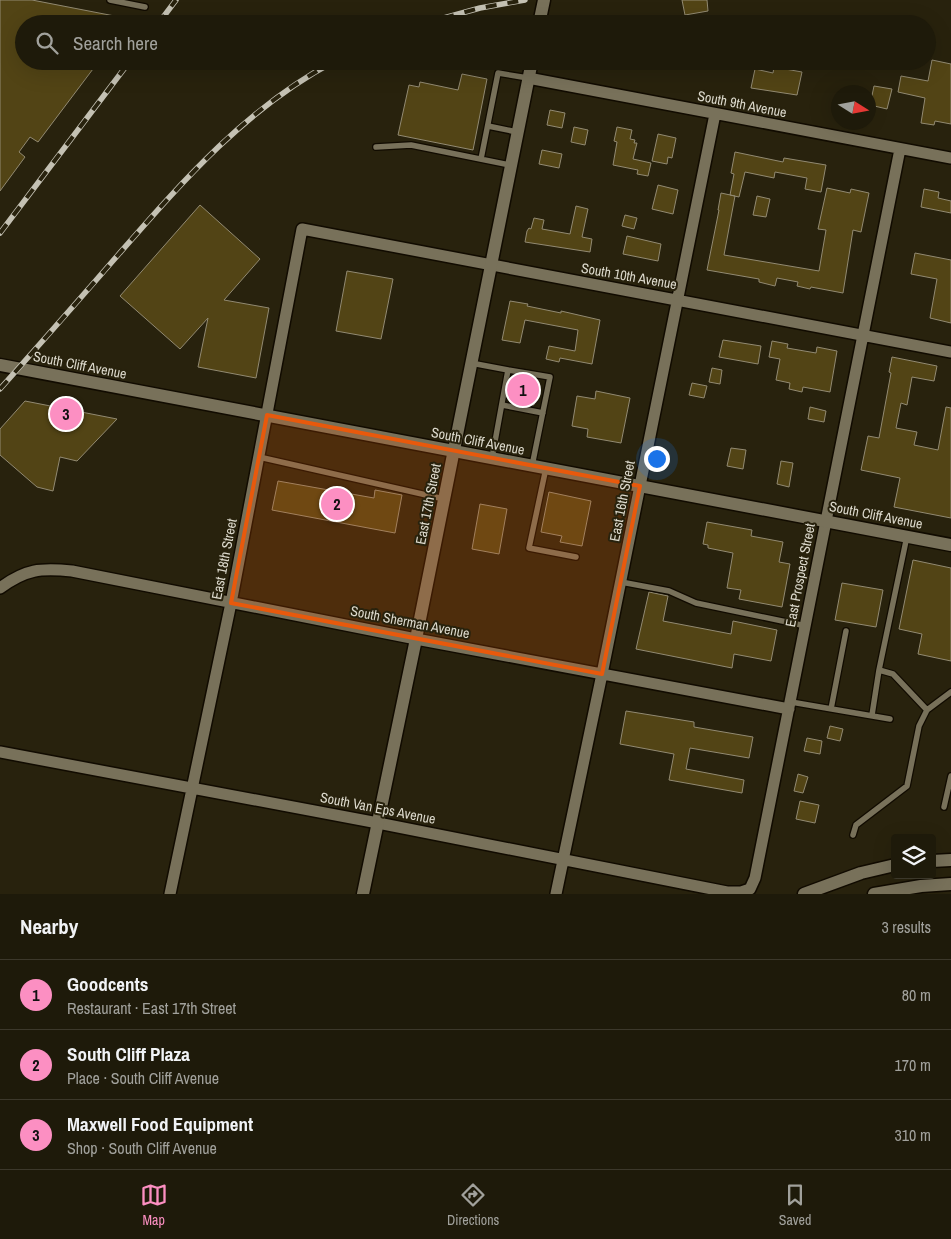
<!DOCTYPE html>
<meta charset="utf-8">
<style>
body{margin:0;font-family:"Archivo Narrow",sans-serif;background:#2b2718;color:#f1f3f6}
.controls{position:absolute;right:15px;bottom:15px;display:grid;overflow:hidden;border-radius:5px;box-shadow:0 5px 20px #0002}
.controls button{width:45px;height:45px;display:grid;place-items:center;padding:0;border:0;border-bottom:1px solid #3c382b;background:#1e1a0a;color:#f1f3f6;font:25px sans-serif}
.compass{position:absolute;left:831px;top:85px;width:45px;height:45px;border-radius:50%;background:#1e1a0a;box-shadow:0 5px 20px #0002;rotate:101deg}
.you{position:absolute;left:656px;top:458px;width:18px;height:18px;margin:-12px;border:4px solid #fff;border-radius:50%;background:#1a73e8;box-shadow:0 0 0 8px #1a73e833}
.badge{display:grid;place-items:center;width:32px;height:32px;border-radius:50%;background:#fc8fc2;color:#111;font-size:16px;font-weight:700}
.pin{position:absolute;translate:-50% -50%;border:2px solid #fff;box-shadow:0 1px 5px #0006}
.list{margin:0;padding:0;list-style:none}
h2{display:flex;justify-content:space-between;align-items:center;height:65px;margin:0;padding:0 20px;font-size:21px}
h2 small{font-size:16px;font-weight:400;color:#a1a19c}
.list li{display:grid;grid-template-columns:32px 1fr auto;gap:15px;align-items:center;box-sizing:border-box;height:70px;padding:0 20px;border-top:1px solid #3c382b}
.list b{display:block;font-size:19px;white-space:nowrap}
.list p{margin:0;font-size:16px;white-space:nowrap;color:#a1a19c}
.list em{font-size:16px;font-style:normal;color:#a1a19c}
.icon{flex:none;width:28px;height:28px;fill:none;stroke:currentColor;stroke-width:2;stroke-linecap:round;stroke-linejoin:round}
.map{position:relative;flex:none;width:951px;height:894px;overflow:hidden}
.search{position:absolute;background:#1e1a0a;box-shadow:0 5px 20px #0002;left:15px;right:15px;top:15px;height:55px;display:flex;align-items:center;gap:12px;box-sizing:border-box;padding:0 18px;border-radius:28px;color:#a1a19c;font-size:19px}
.sheet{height:275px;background:#1e1a0a}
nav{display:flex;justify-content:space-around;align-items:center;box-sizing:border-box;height:70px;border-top:1px solid #3c382b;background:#1e1a0a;font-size:14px;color:#a1a19c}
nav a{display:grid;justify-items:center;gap:2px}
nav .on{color:#fc8fc2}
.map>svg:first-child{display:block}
.building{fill:#524415;stroke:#928a72}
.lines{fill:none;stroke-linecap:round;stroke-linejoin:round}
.service-casing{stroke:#110b00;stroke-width:8}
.minor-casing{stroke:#110b00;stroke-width:14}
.tertiary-casing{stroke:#110b00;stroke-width:15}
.secondary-casing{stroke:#110b00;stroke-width:15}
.service{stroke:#78715a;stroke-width:5.5}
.minor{stroke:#78715a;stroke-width:11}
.tertiary{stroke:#78715a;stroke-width:12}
.secondary{stroke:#78715a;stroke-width:12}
.rail-casing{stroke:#c4c1b3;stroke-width:5.5}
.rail{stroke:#28220d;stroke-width:4;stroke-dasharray:11;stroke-linecap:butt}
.marked{fill:#e8590c;fill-opacity:0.2;stroke:#e8590c;stroke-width:4;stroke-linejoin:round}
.labels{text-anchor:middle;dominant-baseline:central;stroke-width:4;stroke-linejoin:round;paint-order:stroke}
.street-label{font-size:14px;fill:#dcd9cc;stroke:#28220d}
</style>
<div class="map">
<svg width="951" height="894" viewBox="0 0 951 894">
<rect width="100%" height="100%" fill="#28220d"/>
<!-- building -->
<path class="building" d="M 0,0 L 32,0 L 130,19 L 129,24 L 24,24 L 24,61 L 99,61 L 38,142 L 30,137 L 19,152 L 25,157 L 0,191 Z
M 682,0 L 707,0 L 708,11 L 685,15 Z
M 932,60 L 951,64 L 951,124 L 935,121 L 934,125 L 921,123 L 925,98 L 898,92 L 901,76 L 928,81 Z
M 774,67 L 802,72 L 797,95 L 751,88 L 755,69 L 773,73 Z
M 462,74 L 487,79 L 473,150 L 398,135 L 409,85 L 419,87 L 420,82 L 458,90 Z
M 874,86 L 892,89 L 887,109 L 870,105 Z
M 550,110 L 565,113 L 562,128 L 547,125 Z
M 574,127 L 588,130 L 585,145 L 571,142 Z
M 617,127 L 632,130 L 630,139 L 635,140 L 634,143 L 637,143 L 633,159 L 651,163 L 648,176 L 637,174 L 638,170 L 613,165 L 617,142 L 614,141 Z
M 658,134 L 676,138 L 672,158 L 668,157 L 667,164 L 652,161 Z
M 542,150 L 562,154 L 559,168 L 539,164 Z
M 735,152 L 783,162 L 784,158 L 826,165 L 821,192 L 805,189 L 807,178 L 775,172 L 774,178 L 745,172 L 739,197 L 730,195 L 734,174 L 731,173 Z
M 658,185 L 678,190 L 673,214 L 652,209 Z
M 827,188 L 850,193 L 851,189 L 869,193 L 861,232 L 853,230 L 843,293 L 811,287 L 810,289 L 797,286 L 798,282 L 777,278 L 775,286 L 759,282 L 759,279 L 707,270 L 719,210 L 718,210 L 721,193 L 735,196 L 724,255 L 819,271 L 826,230 L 818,229 Z
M 924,189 L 939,192 L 938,198 L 951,201 L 951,213 L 921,207 Z
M 757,196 L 770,199 L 766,217 L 753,215 Z
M 200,205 L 260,259 L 224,300 L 269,308 L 256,378 L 198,367 L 208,318 L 180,349 L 120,296 Z
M 576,206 L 588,209 L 582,237 L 592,239 L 590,252 L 525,242 L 527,231 L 529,228 L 531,229 L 534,218 L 544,220 L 542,229 L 570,234 Z
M 625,215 L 637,218 L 634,229 L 622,226 Z
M 627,236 L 661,244 L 658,261 L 623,254 Z
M 915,253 L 951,260 L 951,323 L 930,318 L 937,279 L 911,274 Z
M 347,271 L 393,279 L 381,339 L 336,331 Z
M 510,301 L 528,304 L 527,306 L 561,313 L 561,311 L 600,320 L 592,364 L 560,358 L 559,362 L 546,359 L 549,346 L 575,351 L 578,330 L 525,320 L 520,343 L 502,340 Z
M 723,340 L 761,346 L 758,364 L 719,357 Z
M 772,341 L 788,344 L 787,348 L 816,353 L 817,347 L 837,351 L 830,392 L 803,387 L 802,392 L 789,389 L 790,383 L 776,380 L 780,359 L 769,357 Z
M 892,357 L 937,366 L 934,381 L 912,377 L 907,405 L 901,403 L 896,428 L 917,432 L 914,445 L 938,450 L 946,407 L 951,408 L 951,518 L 894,507 L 900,478 L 861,470 L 868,436 L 879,438 L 891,373 L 889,372 Z
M 712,368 L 722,370 L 720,384 L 709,382 Z
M 516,377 L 538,382 L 534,405 L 511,400 Z
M 692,383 L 707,386 L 704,398 L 689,395 Z
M 596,391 L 630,398 L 621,443 L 587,437 L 588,429 L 572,426 L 577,396 L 595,399 Z
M 25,401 L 117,419 L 77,461 L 60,457 L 53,491 L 37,487 L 0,455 L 0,429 Z
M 810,407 L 826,411 L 824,422 L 808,419 Z
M 731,448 L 746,450 L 743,469 L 727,466 Z
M 781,461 L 793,463 L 789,487 L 777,484 Z
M 278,481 L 374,498 L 375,490 L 402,495 L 395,533 L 272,510 Z
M 549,492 L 591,501 L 582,546 L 560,542 L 562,536 L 541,532 Z
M 480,504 L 507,509 L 499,554 L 472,549 Z
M 707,522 L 752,530 L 751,536 L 783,542 L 779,562 L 790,564 L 782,607 L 739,599 L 741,590 L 727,588 L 733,553 L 708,548 L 708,545 L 703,544 Z
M 913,560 L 951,568 L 951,661 L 918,654 L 922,634 L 899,629 Z
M 842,583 L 883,590 L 876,627 L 835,620 Z
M 649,592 L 668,596 L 663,621 L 731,634 L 733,621 L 777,630 L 771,661 L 734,654 L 732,668 L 636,649 Z
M 626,711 L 694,722 L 694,727 L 753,737 L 749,758 L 690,748 L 686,769 L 744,780 L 742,793 L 669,780 L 674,754 L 620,744 Z
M 830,726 L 843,729 L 840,741 L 827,738 Z
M 807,738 L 822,741 L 820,754 L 804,751 Z
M 798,774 L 808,777 L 803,793 L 794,791 Z
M 800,801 L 819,805 L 815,823 L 796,819 Z"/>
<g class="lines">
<!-- service casing -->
<g class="service-casing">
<path id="service" d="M 110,0 L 145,7
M 488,126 L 517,132
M 376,147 L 411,145 L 510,165
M 481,159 L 498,73 L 528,78
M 471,363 L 508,370 L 492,458
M 508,370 L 550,377 L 532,466
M 502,405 L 543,413
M 259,457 L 444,499
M 546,468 L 529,548 L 576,557
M 621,582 L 669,591 L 696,603 L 806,626
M 879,670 L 893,674 L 927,710
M 791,702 L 890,719
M 831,709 L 846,631
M 872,715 L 879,670 L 907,536
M 944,807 L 951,776
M 853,835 L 856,825 L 907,786 L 919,726 L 927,710 L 951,692"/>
</g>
<!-- minor casing -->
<g class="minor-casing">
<path id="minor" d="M 528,78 L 951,158
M 0,588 C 26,569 40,568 72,571 L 416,639 L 789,709
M 0,752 L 378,823 L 727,892 L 741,892 L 750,889 L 755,878 L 900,149
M 170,894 L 231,603 L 302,229 L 951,352
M 556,894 L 602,674 L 715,114"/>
</g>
<!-- tertiary casing -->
<g class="tertiary-casing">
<path id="tertiary" d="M 539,24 L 544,0
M 363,894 L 416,639 L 532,61"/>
</g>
<!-- secondary casing -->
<g class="secondary-casing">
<path id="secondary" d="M 0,365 L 951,545
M 932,861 L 951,860
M 804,894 L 861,873 L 895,865
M 874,894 L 921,886 L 951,884"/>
</g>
<!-- service -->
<use href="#service" class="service"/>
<!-- minor -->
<use href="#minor" class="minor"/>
<!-- tertiary -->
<use href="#tertiary" class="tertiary"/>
<!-- secondary -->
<use href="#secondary" class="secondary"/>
<!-- rail casing -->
<g class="rail-casing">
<path id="rail" d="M 158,24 L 176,0
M 422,24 L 480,8 L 525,0
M 0,233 L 130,61
M 0,389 C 40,344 79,300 118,255 C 182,182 247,107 335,61"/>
</g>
<!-- rail -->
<use href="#rail" class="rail"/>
</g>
<!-- marked area -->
<path class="marked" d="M 267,415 L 640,486 L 602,674 L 231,603 Z"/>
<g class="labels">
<!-- street labels -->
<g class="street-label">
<text transform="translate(742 104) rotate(11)">South 9th Avenue</text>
<text transform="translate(629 276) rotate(10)">South 10th Avenue</text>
<text transform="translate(80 365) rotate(11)">South Cliff Avenue</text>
<text transform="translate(478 441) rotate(11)">South Cliff Avenue</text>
<text transform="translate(622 501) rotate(-79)">East 16th Street</text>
<text transform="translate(428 504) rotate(-79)">East 17th Street</text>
<text transform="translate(876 515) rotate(11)">South Cliff Avenue</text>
<text transform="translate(224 559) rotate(-79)">East 18th Street</text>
<text transform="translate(800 575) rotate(-79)">East Prospect Street</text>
<text transform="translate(410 622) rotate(11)">South Sherman Avenue</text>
<text transform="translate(378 808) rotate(11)">South Van Eps Avenue</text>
</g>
</g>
</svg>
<div class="controls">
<button><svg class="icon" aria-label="layers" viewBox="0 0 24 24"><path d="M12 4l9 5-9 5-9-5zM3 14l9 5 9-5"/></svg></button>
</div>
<svg class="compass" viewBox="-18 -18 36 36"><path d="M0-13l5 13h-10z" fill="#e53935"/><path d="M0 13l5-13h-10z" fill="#a1a19c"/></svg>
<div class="you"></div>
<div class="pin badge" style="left:523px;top:390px">1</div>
<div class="pin badge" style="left:337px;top:504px">2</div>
<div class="pin badge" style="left:66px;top:414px">3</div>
<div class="search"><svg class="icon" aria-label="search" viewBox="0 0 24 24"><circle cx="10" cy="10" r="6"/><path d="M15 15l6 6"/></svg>Search here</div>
</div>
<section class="sheet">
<h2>Nearby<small>3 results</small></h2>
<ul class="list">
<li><span class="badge">1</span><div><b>Goodcents</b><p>Restaurant · East 17th Street</p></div><em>80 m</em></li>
<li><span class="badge">2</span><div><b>South Cliff Plaza</b><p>Place · South Cliff Avenue</p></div><em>170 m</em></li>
<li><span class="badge">3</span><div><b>Maxwell Food Equipment</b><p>Shop · South Cliff Avenue</p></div><em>310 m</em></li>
</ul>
</section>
<nav>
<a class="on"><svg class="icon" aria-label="map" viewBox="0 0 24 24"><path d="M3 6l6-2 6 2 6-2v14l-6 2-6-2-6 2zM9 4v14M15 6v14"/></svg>Map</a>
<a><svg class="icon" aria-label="directions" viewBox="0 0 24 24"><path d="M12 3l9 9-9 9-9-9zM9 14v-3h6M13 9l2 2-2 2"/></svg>Directions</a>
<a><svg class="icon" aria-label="saved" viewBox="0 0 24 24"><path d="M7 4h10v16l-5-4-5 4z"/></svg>Saved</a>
</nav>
